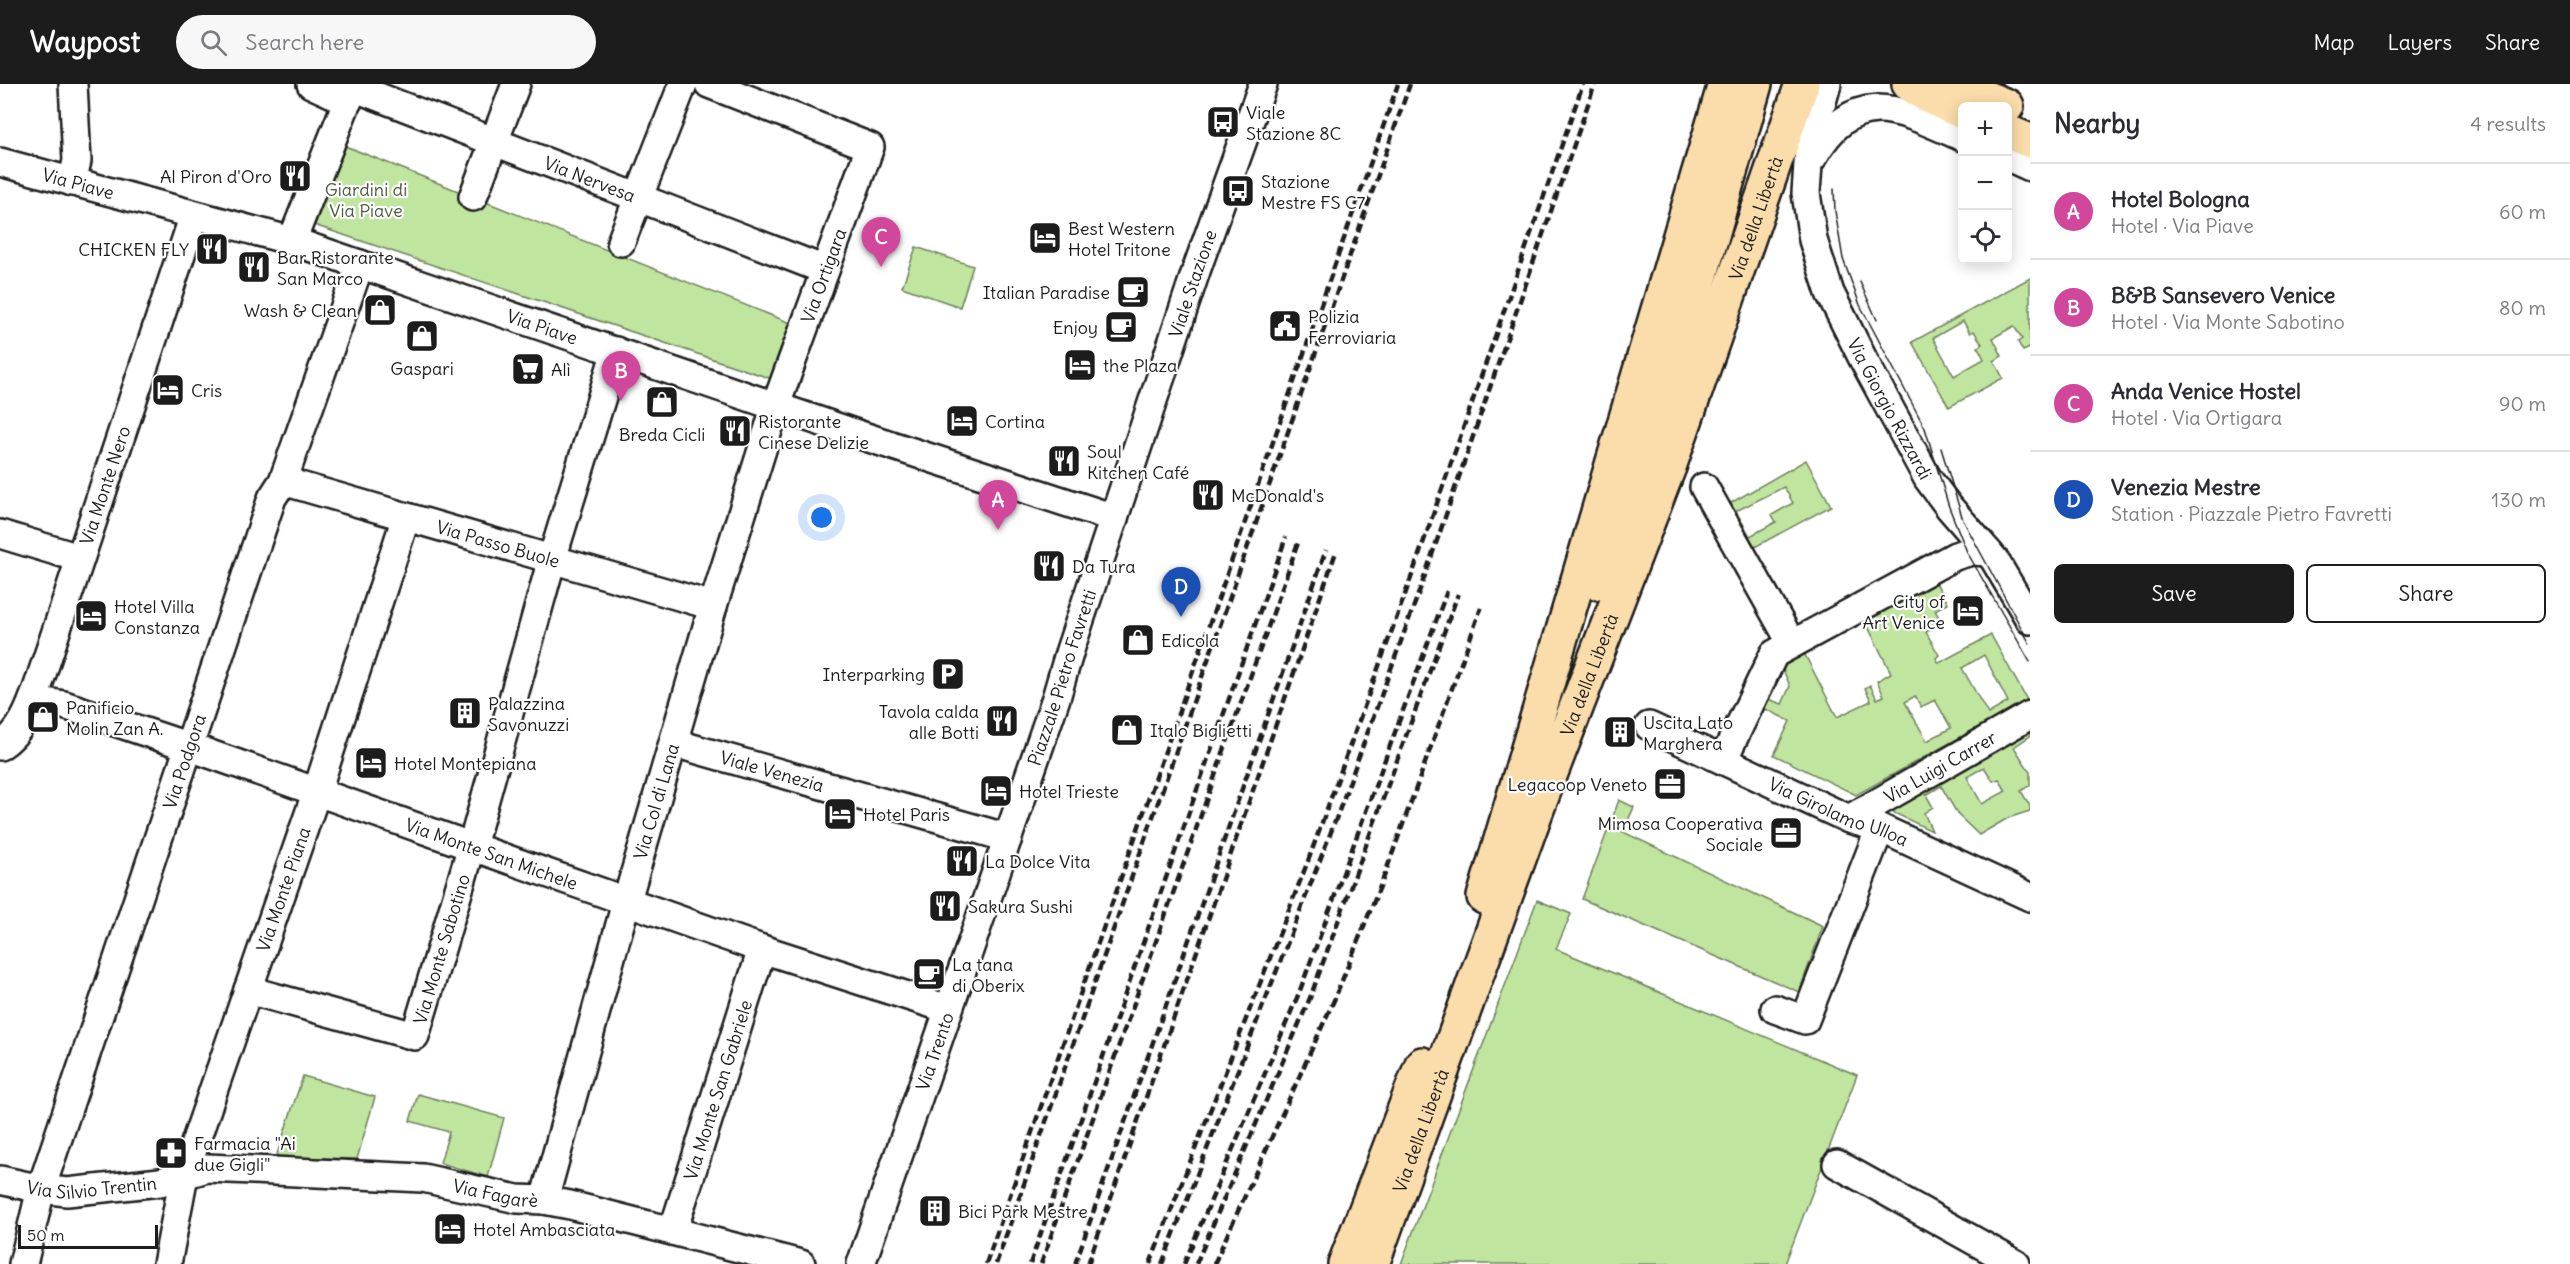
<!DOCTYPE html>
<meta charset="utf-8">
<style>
body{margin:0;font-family:Delius,sans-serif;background:#f7f7f7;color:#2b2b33}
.controls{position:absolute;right:18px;top:18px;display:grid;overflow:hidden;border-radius:9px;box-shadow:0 3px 15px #0003}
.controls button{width:54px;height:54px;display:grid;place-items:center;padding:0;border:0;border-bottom:2px solid #e1e1e2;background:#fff;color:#2b2b33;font:30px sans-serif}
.scale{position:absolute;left:18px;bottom:15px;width:140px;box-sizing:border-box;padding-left:6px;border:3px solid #1c1c1c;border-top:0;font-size:16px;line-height:21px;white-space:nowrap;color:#1c1c1c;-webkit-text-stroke:4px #fff;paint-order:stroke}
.you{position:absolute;left:822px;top:434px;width:21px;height:21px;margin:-15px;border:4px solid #fff;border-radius:50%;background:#1a73e8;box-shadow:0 0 0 9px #1a73e833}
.badge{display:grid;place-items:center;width:39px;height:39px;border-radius:50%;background:#1c1c1c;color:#fff;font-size:20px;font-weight:700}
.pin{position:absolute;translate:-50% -50px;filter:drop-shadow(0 2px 3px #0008)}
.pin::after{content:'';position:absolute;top:32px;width:21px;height:18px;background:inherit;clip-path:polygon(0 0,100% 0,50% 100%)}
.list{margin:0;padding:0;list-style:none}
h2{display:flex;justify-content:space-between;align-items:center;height:78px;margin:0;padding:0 24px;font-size:26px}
h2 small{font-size:20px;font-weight:400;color:#7c7c81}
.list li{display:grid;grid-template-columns:39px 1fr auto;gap:18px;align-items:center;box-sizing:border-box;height:96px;padding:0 24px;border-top:2px solid #e1e1e2}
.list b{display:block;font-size:22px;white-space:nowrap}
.list p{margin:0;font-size:20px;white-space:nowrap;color:#7c7c81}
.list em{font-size:20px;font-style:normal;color:#7c7c81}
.actions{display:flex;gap:12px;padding:18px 24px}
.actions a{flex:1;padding:14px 0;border:2px solid #1c1c1c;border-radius:9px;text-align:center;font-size:21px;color:#1c1c1c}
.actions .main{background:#1c1c1c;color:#fff}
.icon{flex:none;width:33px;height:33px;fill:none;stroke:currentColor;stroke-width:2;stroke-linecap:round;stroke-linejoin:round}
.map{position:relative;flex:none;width:2030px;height:1180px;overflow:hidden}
header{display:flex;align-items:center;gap:36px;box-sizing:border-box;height:84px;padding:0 30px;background:#1c1c1c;color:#fff}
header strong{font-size:28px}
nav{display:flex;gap:33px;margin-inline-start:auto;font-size:21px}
.search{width:420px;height:54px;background:#f7f7f7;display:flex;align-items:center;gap:15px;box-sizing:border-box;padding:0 21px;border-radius:33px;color:#7c7c81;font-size:22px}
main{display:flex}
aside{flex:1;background:#fff}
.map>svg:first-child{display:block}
.green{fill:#c0e59f;stroke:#6e805e;stroke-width:1.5;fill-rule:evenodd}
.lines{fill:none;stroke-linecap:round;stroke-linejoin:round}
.minor-casing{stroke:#1c1c1c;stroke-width:32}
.major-casing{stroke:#1c1c1c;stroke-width:38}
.highway-casing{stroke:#1c1c1c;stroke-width:38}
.minor{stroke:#fff;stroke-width:27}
.major{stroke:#fbddab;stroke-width:33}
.highway{stroke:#fbddab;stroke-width:33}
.tram{stroke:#1c1c1c;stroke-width:1.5}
.rail{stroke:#1c1c1c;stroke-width:4.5;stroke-dasharray:9 4.5;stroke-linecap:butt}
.labels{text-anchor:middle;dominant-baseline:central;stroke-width:4.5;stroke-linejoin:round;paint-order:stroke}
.poi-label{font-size:18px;fill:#1c1c1c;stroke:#fff;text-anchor:start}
.street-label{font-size:18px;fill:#1c1c1c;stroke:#fff}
.park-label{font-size:18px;fill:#4d5843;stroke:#fff}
</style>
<header>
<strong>Waypost</strong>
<div class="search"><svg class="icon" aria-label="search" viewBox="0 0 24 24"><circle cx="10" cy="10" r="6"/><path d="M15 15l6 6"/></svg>Search here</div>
<nav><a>Map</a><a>Layers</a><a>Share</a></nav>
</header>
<main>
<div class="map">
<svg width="2030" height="1180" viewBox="0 0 2030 1180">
<rect width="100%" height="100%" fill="#fff"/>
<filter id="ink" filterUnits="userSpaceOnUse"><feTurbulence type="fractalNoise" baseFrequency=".0167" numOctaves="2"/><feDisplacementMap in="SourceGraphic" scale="12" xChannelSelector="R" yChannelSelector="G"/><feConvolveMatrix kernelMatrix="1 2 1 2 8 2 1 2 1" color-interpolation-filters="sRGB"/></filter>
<g filter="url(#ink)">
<!-- green -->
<path class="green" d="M 340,60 L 793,240 L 775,296 L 311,140 Z
M 916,163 L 973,182 L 960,223 L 902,203 Z
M 2030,194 L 2030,264 L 2023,267 L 2018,258 L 2022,255 L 2014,242 L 1993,254 L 2002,272 L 1994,277 L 2003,294 L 1949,323 L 1912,258 ZM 1963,237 L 1970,249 L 1974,247 L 1982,260 L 1978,263 L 1984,275 L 1954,292 L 1933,254 Z
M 1806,376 L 1831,422 L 1751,465 L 1727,421 ZM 1784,403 L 1793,419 L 1772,431 L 1776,438 L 1750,452 L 1736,427 Z
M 1936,499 L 1948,519 L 1935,526 L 1942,539 L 1926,548 L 1939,571 L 1936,574 L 1939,579 L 1991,551 L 2027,616 L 1856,711 L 1774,671 L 1790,637 L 1761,623 L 1765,614 L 1782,620 L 1790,602 L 1781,581 L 1804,569 L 1837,633 L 1871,617 L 1865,604 L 1870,601 L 1877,615 L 1884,612 L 1877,597 L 1891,589 L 1865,537 ZM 1984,571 L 2008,618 L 1988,630 L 1962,584 ZM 1915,612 L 1921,623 L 1935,616 L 1951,644 L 1927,657 L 1905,618 Z
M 2030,646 L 2030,652 L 2014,663 L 2030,688 L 2030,701 L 2021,707 L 2030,722 L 2030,727 L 2008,734 L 1979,751 L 1958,731 L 1941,702 L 1926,711 L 1933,723 L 1924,729 L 1932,747 L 1886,725 ZM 1984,683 L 1993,697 L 1999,695 L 2006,707 L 1982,720 L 1967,693 Z
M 1619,716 L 1634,723 L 1623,748 L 1823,842 L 1799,908 L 1582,815 Z
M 1537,816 L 1571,830 L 1556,865 L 1857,991 L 1785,1180 L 1401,1180 Z
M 303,992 L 375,1013 L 357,1075 L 276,1073 Z
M 418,1010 L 504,1034 L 488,1093 L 440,1079 L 449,1048 L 410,1037 Z"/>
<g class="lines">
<!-- minor casing -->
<g class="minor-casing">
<g id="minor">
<path d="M 311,0 L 348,17"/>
<path id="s1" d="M 1827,0 L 1809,65 L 1806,109 L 1813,156 L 1830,209 L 1863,275 L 1928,395 L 1949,423 L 1994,475 L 2030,536"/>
<path id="s2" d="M 353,3 L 825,186"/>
<path d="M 1813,73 C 1855,0 1899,25 1962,53"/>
<path d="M 2008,73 L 2030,83"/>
<path id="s3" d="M 0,78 L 292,157 L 854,349 L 1114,434"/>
<path d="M 72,98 L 77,77 L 73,0"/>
<path d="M 473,113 L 516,0"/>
<path d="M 292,157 L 354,0"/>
<path d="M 621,158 L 683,0"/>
<path id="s4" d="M 283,397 L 713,522"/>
<path d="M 1704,403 L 1792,560"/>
<path d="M 0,450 L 79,474"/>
<path id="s5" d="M 34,616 L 64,621 L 190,663 L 762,865 L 948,925"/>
<path id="s6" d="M 1649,642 L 1849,735 L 1880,744 L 2030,813"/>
<path id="s7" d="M 674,659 L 1008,754"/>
<path id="s8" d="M 0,662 C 21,649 30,625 38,602 L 194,131"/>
<path d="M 1723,676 L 1774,570 L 1955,472 L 1972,467 L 1988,468"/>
<path id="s9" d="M 1849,735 L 2030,631"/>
<path id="s10" d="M 248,906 L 415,952 L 474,755 L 552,475 L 616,267"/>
<path d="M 1775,925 L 1805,936 L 1880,744"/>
<path d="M 1837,1080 L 2016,1180"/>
<path id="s11" d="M 0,1096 L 41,1105 L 67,1108 L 160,1098 L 207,1084 L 423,1094 L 517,1115 L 544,1116 L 570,1121 L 801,1180"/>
<path id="s12" d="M 544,1116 L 622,833 L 713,522 L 776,321 L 870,63 L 709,0"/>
<path id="s13" d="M 673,1147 L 762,865"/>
<path id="s14" d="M 23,1180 L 41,1105 L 272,414 L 283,397 L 360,180"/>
<path id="s15" d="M 167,1180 L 184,1091 L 319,701 L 406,433"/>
<path id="s16" d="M 861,1180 L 1056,614 L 1070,566 L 1197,184 L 1263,0"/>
</g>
</g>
<!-- major casing -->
<g class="major-casing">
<path id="major" d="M 1909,0 L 1929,13 L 1962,28
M 1951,0 L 2007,22
M 2008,48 L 2030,57"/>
</g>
<!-- highway casing -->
<g class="highway-casing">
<g id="highway">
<path d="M 1598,499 L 1669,303 L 1755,0"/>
<path d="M 1484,813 L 1725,0"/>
<path d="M 1345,1180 L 1422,980"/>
<path id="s17" d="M 1372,1180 L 1537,725 L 1669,383 L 1802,0"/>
</g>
</g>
<!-- minor -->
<use href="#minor" class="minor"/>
<!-- major -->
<use href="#major" class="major"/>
<!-- highway -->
<use href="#highway" class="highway"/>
<!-- tram -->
<path class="tram" d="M 1834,105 L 1835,127 L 1843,175 L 1860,221 L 1925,344 L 1949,423 L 1967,468 L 2030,578
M 1860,198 L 1877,236
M 1941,364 L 1963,436 L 2030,560"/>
<!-- rail -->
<path class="rail" d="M 986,1180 L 1398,0
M 996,1180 L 1410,0
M 1030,1180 L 1286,453
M 1041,1180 L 1299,456
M 1075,1180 L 1326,466
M 1088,1180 L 1336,468
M 1150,1180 L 1308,777 L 1411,494 L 1583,0
M 1162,1180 L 1336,735 L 1423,497 L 1595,0
M 1184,1180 L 1299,909 L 1447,507
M 1196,1180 L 1310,914 L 1458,510
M 1214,1180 L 1335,914 L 1385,790 L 1481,524"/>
</g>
</g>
<!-- icons -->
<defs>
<g id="bus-square" transform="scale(1.725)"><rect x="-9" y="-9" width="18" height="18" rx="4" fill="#1c1c1c" stroke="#fff"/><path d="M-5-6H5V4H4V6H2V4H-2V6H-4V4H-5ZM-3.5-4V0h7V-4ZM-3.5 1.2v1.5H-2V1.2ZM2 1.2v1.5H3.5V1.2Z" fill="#fff"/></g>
<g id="restaurant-square" transform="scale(1.725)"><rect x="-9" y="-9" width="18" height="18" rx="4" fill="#1c1c1c" stroke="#fff"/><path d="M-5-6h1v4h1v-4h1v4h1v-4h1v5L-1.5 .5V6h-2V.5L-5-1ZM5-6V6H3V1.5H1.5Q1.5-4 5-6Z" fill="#fff"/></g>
<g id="hotel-square" transform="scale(1.725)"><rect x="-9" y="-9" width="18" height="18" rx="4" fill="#1c1c1c" stroke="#fff"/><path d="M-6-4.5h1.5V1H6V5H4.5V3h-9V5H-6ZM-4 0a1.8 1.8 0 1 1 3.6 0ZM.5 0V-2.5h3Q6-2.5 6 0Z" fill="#fff"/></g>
<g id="cafe-square" transform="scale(1.725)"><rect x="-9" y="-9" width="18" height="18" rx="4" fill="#1c1c1c" stroke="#fff"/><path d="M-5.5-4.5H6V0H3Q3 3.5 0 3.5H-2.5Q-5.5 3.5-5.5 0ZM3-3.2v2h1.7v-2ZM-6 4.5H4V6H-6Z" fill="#fff"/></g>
<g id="shop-square" transform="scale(1.725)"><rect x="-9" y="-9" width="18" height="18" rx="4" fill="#1c1c1c" stroke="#fff"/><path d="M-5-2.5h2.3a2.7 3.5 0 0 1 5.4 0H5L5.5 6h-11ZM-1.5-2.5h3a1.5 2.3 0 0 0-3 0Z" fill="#fff"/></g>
<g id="civic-square" transform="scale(1.725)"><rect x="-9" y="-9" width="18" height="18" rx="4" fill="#1c1c1c" stroke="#fff"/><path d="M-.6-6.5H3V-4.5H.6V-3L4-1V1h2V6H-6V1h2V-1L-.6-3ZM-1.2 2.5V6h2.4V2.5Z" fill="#fff"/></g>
<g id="supermarket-square" transform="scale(1.725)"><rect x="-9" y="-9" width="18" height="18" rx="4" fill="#1c1c1c" stroke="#fff"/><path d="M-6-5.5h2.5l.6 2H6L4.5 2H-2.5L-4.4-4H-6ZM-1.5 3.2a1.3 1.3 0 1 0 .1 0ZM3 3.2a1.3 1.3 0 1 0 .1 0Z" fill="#fff"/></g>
<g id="parking-square" transform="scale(1.725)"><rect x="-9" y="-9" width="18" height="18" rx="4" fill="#1c1c1c" stroke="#fff"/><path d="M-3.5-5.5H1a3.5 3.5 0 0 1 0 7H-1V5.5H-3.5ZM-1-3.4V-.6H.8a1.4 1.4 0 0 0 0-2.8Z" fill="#fff"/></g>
<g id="building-square" transform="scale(1.725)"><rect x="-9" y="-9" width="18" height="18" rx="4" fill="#1c1c1c" stroke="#fff"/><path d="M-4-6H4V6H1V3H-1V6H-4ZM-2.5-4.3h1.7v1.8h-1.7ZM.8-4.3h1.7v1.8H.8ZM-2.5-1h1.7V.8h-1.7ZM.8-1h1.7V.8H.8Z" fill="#fff"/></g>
<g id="office-square" transform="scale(1.725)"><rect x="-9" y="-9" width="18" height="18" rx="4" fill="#1c1c1c" stroke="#fff"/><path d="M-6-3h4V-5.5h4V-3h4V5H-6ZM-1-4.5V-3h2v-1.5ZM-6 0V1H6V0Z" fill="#fff"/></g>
<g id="pharmacy-square" transform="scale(1.725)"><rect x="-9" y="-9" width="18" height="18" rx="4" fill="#1c1c1c" stroke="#fff"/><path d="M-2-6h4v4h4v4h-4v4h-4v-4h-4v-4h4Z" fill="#fff"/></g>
</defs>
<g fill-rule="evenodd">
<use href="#bus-square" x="1223" y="38"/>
<use href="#restaurant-square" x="295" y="92"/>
<use href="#bus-square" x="1238" y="107"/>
<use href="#hotel-square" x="1045" y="154"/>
<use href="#restaurant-square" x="212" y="165"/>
<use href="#restaurant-square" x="254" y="183"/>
<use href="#cafe-square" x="1133" y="208"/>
<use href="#shop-square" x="380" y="226"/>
<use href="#civic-square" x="1285" y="242"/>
<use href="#cafe-square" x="1121" y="243"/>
<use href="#shop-square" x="422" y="252"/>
<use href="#hotel-square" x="1080" y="281"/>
<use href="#supermarket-square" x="528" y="285"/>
<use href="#hotel-square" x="168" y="306"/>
<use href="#shop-square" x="662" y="318"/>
<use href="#hotel-square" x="962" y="337"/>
<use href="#restaurant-square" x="735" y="347"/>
<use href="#restaurant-square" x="1064" y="377"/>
<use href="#restaurant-square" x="1208" y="411"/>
<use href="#restaurant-square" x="1049" y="482"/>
<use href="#hotel-square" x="1968" y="527"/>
<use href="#hotel-square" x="91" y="532"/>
<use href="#shop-square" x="1138" y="556"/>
<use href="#parking-square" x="948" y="590"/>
<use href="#building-square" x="465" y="629"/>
<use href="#shop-square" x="43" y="633"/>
<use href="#restaurant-square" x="1002" y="637"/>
<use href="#shop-square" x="1127" y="646"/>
<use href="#building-square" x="1620" y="648"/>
<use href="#hotel-square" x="371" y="679"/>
<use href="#office-square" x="1670" y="700"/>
<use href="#hotel-square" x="996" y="707"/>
<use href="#hotel-square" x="840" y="730"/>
<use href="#office-square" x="1786" y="749"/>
<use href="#restaurant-square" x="962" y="777"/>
<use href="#restaurant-square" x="945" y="822"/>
<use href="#cafe-square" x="929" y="890"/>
<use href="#pharmacy-square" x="171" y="1069"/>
<use href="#building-square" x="935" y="1127"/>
<use href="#hotel-square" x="450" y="1145"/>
</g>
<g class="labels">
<!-- poi labels -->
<g class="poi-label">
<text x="1246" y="28">Viale<tspan x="1246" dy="21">Stazione 8C</tspan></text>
<text x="272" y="92" text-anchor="end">Al Piron d'Oro</text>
<text x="1261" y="97">Stazione<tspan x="1261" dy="21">Mestre FS C7</tspan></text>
<text x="1068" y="144">Best Western<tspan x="1068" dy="21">Hotel Tritone</tspan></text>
<text x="189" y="165" text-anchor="end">CHICKEN FLY</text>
<text x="277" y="173">Bar Ristorante<tspan x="277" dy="21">San Marco</tspan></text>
<text x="1110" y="208" text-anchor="end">Italian Paradise</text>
<text x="357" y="226" text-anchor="end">Wash &amp; Clean</text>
<text x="1308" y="232">Polizia<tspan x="1308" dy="21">Ferroviaria</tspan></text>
<text x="1098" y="243" text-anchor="end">Enjoy</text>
<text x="1103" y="281">the Plaza</text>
<text x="422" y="284" text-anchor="middle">Gaspari</text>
<text x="551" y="285">Alì</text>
<text x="191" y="306">Cris</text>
<text x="758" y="337">Ristorante<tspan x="758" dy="21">Cinese Delizie</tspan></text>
<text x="985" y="337">Cortina</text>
<text x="662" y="350" text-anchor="middle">Breda Cicli</text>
<text x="1087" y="367">Soul<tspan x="1087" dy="21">Kitchen Café</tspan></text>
<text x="1231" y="411">McDonald's</text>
<text x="1072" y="482">Da Tura</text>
<text x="1945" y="517" text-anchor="end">City of<tspan x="1945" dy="21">Art Venice</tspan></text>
<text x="114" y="522">Hotel Villa<tspan x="114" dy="21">Constanza</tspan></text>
<text x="1161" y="556">Edicola</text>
<text x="925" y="590" text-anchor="end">Interparking</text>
<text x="488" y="619">Palazzina<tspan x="488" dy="21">Savonuzzi</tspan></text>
<text x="66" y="623">Panificio<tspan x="66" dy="21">Molin Zan A.</tspan></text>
<text x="979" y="627" text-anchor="end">Tavola calda<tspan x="979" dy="21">alle Botti</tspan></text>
<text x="1643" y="638">Uscita Lato<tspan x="1643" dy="21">Marghera</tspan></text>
<text x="1150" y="646">Italo Biglietti</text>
<text x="394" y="679">Hotel Montepiana</text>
<text x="1647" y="700" text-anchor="end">Legacoop Veneto</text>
<text x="1019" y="707">Hotel Trieste</text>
<text x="863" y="730">Hotel Paris</text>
<text x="1763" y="739" text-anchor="end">Mimosa Cooperativa<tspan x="1763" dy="21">Sociale</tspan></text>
<text x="985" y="777">La Dolce Vita</text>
<text x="968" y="822">Sakura Sushi</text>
<text x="952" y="880">La tana<tspan x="952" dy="21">di Oberix</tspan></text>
<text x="194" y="1059">Farmacia "Ai<tspan x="194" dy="21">due Gigli"</tspan></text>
<text x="958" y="1127">Bici Park Mestre</text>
<text x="473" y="1145">Hotel Ambasciata</text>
</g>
<!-- street labels -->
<g class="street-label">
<text stroke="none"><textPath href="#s2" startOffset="254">Via Nervesa</textPath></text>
<text stroke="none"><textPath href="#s3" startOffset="81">Via Piave</textPath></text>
<text stroke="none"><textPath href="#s17" startOffset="1114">Via della Libertà</textPath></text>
<text stroke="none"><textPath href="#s12" startOffset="966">Via Ortigara</textPath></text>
<text stroke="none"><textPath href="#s16" startOffset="1035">Viale Stazione</textPath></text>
<text stroke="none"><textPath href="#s3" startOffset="567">Via Piave</textPath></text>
<text stroke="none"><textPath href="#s1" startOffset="345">Via Giorgio Rizzardi</textPath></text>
<text stroke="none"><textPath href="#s8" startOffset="284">Via Monte Nero</textPath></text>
<text stroke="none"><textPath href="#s4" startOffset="224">Via Passo Buole</textPath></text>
<text stroke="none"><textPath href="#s17" startOffset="628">Via della Libertà</textPath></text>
<text stroke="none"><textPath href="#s16" startOffset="620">Piazzale Pietro Favretti</textPath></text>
<text stroke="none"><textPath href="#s14" startOffset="528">Via Podgora</textPath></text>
<text stroke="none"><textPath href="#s9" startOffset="105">Via Luigi Carrer</textPath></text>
<text stroke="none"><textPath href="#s7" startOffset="102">Viale Venezia</textPath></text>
<text stroke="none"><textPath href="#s12" startOffset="414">Via Col di Lana</textPath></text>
<text stroke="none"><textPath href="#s6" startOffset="208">Via Girolamo Ulloa</textPath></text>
<text stroke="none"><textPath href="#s5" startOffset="483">Via Monte San Michele</textPath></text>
<text stroke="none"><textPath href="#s15" startOffset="393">Via Monte Piana</textPath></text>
<text stroke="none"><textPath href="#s10" startOffset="264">Via Monte Sabotino</textPath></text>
<text stroke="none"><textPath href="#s16" startOffset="225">Via Trento</textPath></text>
<text stroke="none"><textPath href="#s13" startOffset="148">Via Monte San Gabriele</textPath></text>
<text stroke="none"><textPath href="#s17" startOffset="142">Via della Libertà</textPath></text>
<text stroke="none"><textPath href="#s11" startOffset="93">Via Silvio Trentin</textPath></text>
<text stroke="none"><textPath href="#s11" startOffset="501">Via Fagarè</textPath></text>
</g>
<!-- park labels -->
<g class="park-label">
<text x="366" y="105">Giardini di<tspan x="366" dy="21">Via Piave</tspan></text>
</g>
</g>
</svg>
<div class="controls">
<button>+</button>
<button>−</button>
<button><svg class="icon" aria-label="locate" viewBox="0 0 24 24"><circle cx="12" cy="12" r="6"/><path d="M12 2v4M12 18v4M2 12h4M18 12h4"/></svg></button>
</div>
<div class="scale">50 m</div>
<div class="you"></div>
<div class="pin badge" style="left:998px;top:446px;background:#d1479c">A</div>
<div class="pin badge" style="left:621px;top:317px;background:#d1479c">B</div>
<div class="pin badge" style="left:881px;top:183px;background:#d1479c">C</div>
<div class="pin badge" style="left:1181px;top:533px;background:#1a4fb4">D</div>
</div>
<aside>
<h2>Nearby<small>4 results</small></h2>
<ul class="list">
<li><span class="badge" style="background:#d1479c">A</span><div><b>Hotel Bologna</b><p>Hotel · Via Piave</p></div><em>60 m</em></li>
<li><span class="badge" style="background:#d1479c">B</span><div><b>B&amp;B Sansevero Venice</b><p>Hotel · Via Monte Sabotino</p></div><em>80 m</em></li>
<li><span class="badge" style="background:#d1479c">C</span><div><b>Anda Venice Hostel</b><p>Hotel · Via Ortigara</p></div><em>90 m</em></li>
<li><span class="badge" style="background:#1a4fb4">D</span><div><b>Venezia Mestre</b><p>Station · Piazzale Pietro Favretti</p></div><em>130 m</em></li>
</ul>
<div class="actions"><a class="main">Save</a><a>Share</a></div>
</aside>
</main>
